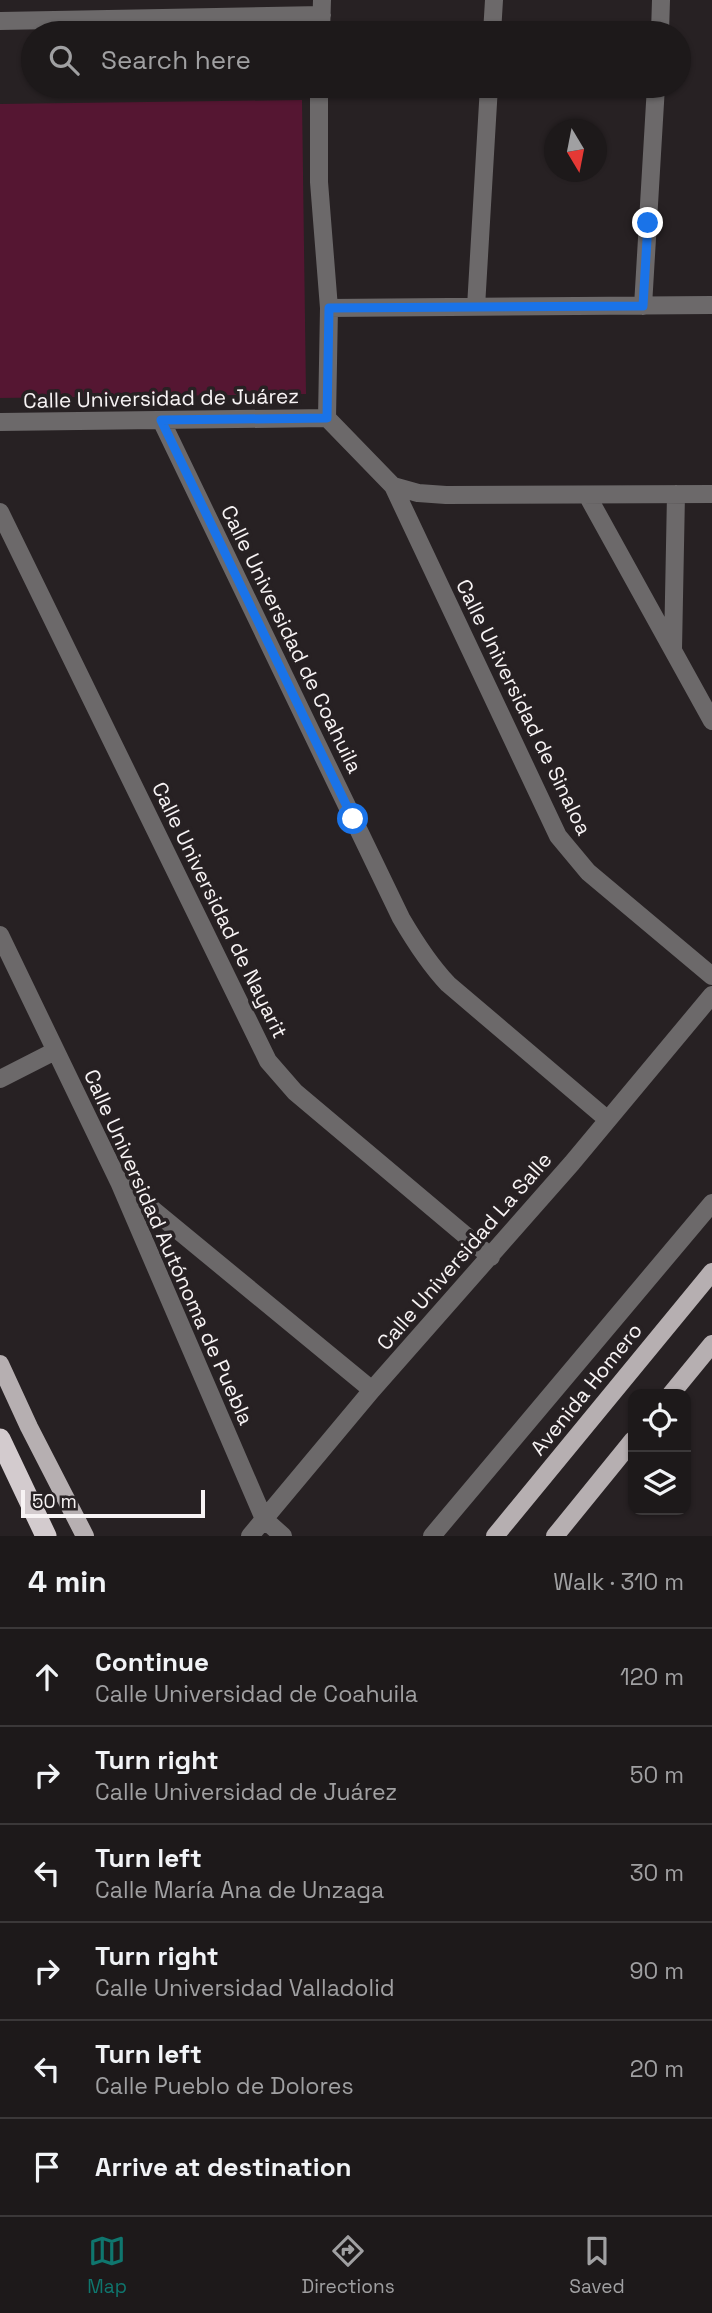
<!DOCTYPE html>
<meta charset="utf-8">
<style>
body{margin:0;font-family:"Space Grotesk",sans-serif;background:#2a2627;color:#f1f3f6}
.controls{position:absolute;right:21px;bottom:21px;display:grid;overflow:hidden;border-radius:14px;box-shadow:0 2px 5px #0004}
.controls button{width:63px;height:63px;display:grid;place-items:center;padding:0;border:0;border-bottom:2px solid #3b3839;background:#1d191a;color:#f1f3f6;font:35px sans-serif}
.compass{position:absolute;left:544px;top:119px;width:63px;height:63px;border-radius:50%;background:#1d191a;box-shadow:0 2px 5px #0004;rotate:170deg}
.scale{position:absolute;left:21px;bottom:18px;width:184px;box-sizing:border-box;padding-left:7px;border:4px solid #f7f3f4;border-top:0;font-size:19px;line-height:24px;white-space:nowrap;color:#f7f3f4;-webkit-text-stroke:5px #272123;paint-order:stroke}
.stop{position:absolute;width:21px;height:21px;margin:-16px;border:5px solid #1a73e8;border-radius:50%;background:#fff}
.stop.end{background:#1a73e8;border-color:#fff;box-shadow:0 2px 7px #0008}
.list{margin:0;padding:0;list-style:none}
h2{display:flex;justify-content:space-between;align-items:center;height:91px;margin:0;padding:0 28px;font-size:30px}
h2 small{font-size:23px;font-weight:400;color:#a0a0a2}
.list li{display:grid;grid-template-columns:46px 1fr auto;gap:21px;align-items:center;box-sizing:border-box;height:98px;padding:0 28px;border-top:2px solid #3b3839}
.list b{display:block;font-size:26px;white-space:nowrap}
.list p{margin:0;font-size:23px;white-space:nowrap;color:#a0a0a2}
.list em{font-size:23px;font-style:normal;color:#a0a0a2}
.icon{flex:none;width:38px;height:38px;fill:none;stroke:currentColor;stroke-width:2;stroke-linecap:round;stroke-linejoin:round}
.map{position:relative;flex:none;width:712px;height:1536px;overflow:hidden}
.search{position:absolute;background:#1d191a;box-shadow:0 2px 5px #0004;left:21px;right:21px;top:21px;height:77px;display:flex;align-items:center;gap:18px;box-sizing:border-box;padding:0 24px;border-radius:38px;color:#a0a0a2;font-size:26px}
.sheet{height:679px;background:#1d191a}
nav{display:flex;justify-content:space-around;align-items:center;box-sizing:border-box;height:98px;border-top:2px solid #3b3839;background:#1d191a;font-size:19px;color:#a0a0a2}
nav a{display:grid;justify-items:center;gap:4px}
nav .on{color:#0f766e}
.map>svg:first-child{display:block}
.green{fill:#551632}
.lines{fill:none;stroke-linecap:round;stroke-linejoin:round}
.minor{stroke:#6c696a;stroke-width:18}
.major{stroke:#b6afb1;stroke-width:18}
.highway{stroke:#d3cbce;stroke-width:21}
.route{stroke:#1a73e8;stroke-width:9}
.labels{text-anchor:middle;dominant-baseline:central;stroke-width:7;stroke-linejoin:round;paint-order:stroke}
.street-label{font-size:21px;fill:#f7f3f4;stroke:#272123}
</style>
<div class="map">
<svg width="712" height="1536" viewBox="0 0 712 1536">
<rect width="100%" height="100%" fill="#272123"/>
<!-- green -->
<path class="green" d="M 302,100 L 306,394 L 0,398 L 0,104 Z"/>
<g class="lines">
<!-- minor -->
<path class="minor" d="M 0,21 L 322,15
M 321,33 L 322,0
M 492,33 L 494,0
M 660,33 L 661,0
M 319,86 L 319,182 L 329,308 L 327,418
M 643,306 L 656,86
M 476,307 L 489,86
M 329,308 L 712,305
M 161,420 L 401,918 C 415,942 429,964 448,984 L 608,1120
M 0,422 L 327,418 L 393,486 L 418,493 L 446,495 L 712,494
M 393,486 L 558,836 L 588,872 L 712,976
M 587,495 L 712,721
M 0,512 L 268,1061 L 295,1092 L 491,1257
M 673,649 L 676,494
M 0,935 L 119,1182 L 264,1519 L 283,1536
M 0,1079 L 55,1051
M 123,1185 L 372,1390
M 250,1536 L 372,1390 L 572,1163 L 712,995
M 432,1536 L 712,1203"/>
<!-- major -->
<path class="major" d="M 0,1364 L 29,1427 L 85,1536
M 671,1394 L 712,1344
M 495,1536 L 712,1272
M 555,1536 L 633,1440"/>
<!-- highway -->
<path class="highway" d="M 0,1439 L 46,1536"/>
</g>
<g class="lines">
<!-- route -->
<path class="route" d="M 353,819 L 161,420 L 327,418 L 329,308 L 643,306 L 648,223"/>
</g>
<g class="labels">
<!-- street labels -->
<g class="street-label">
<text transform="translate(161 398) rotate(-1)">Calle Universidad de Juárez</text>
<text transform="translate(292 639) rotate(64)">Calle Universidad de Coahuila</text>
<text transform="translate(524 707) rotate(64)">Calle Universidad de Sinaloa</text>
<text transform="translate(220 910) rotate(64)">Calle Universidad de Nayarit</text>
<text transform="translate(169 1247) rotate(66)">Calle Universidad Autónoma de Puebla</text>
<text transform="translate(464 1251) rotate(-49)">Calle Universidad La Salle</text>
<text transform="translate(586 1389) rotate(-51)">Avenida Homero</text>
</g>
</g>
</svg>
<div class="controls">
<button><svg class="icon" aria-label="locate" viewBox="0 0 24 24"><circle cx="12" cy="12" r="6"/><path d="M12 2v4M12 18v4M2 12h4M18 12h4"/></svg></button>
<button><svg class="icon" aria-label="layers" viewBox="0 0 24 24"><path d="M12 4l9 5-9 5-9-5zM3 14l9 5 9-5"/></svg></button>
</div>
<svg class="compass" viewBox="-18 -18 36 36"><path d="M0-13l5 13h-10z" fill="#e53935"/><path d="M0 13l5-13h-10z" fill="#a0a0a2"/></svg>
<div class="scale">50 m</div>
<div class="stop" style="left:353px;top:819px"></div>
<div class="stop end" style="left:648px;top:223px"></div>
<div class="search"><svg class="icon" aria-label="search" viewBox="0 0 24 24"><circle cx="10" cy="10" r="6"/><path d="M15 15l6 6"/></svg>Search here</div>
</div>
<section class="sheet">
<h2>4 min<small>Walk · 310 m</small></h2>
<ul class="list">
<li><svg class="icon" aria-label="ahead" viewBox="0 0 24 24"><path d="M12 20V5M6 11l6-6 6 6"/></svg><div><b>Continue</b><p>Calle Universidad de Coahuila</p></div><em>120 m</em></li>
<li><svg class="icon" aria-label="right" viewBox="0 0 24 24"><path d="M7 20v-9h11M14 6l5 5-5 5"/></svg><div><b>Turn right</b><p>Calle Universidad de Juárez</p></div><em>50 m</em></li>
<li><svg class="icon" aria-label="left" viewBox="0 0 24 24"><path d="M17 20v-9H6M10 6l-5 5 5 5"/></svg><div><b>Turn left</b><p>Calle María Ana de Unzaga</p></div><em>30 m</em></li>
<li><svg class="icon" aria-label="right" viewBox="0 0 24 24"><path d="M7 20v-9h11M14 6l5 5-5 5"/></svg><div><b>Turn right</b><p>Calle Universidad Valladolid</p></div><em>90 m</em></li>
<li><svg class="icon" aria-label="left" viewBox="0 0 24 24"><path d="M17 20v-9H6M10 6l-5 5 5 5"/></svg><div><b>Turn left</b><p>Calle Pueblo de Dolores</p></div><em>20 m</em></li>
<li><svg class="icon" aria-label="arrive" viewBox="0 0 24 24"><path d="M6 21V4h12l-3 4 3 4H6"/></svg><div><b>Arrive at destination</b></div></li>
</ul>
</section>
<nav>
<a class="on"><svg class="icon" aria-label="map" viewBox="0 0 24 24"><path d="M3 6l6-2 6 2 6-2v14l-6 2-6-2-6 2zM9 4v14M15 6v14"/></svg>Map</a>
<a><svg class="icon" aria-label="directions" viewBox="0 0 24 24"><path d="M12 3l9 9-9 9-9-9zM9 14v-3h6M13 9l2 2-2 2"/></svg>Directions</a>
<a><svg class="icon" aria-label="saved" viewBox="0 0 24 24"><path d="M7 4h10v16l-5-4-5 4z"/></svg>Saved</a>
</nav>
